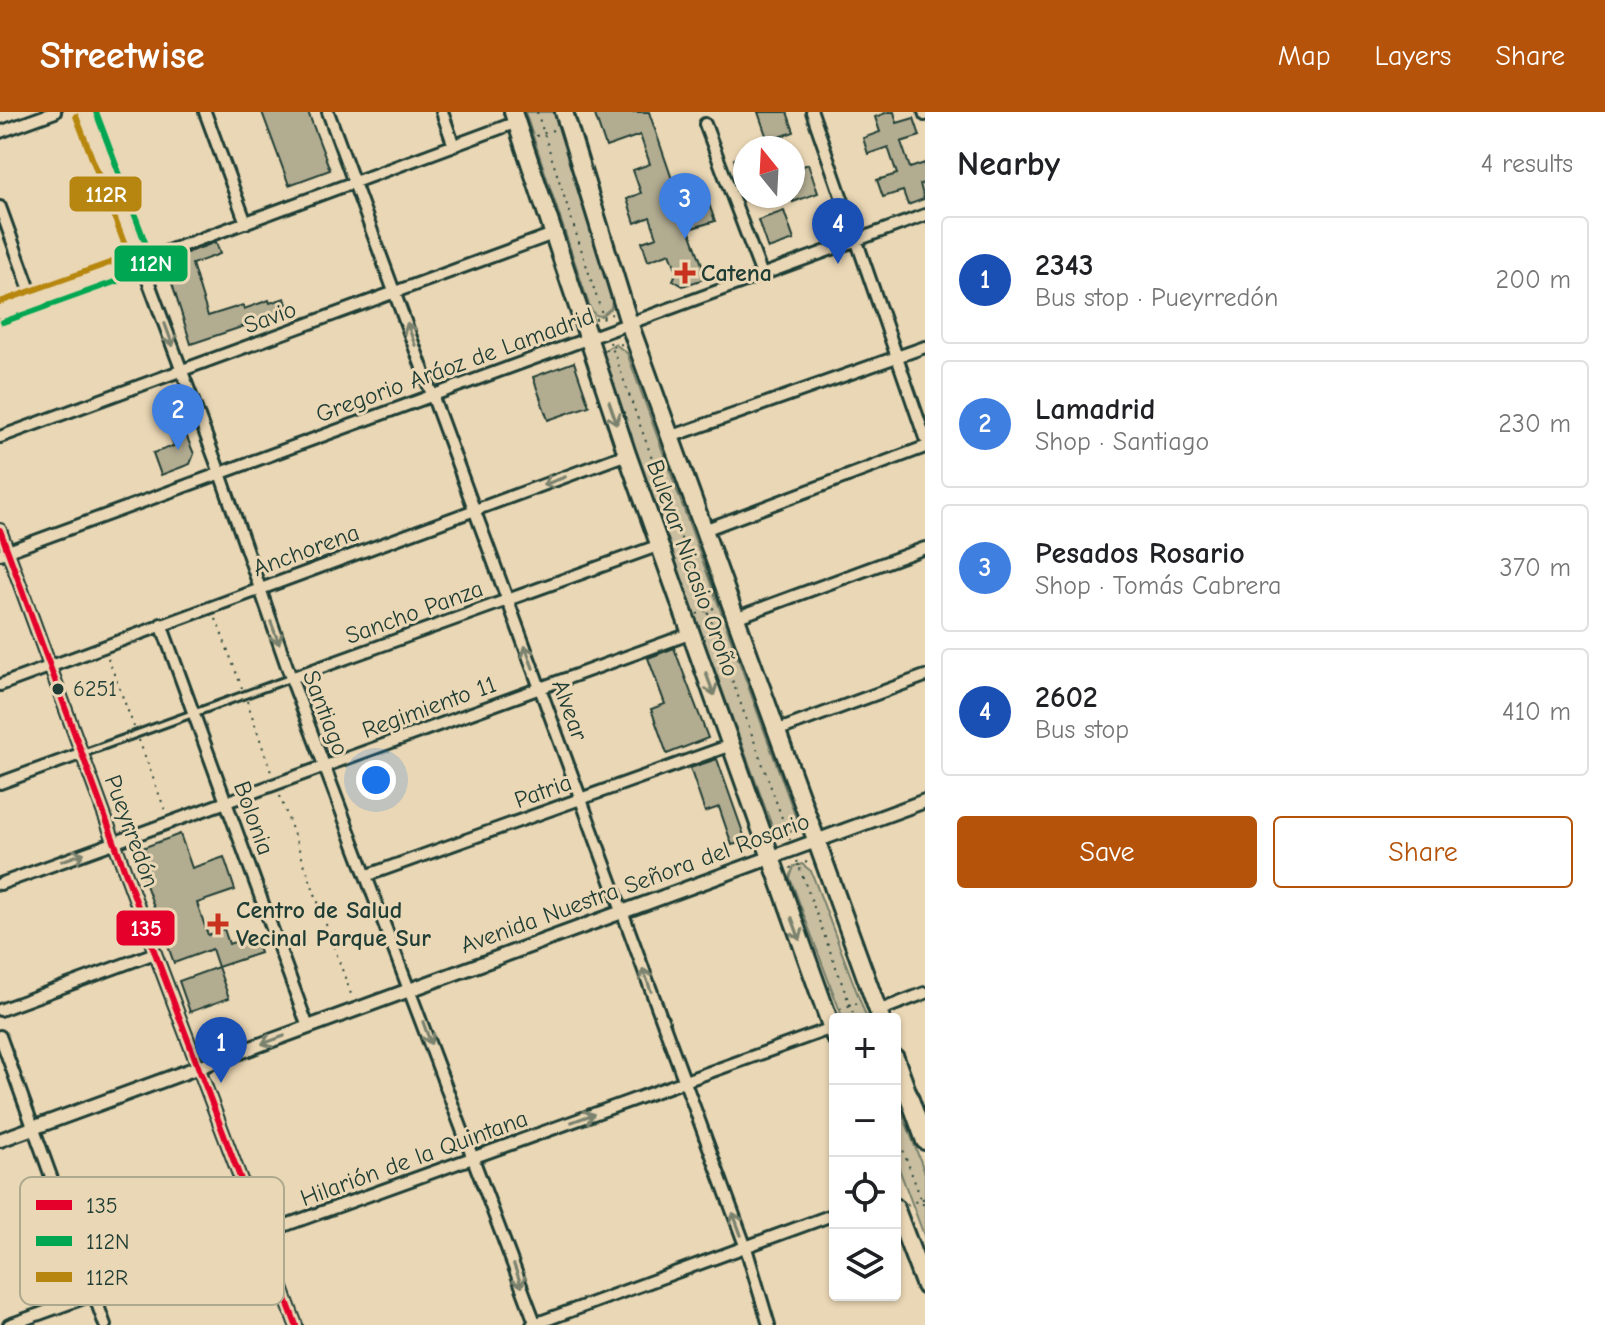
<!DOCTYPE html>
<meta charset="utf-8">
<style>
body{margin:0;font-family:"Comic Neue",sans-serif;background:#f6f6f6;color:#202124}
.controls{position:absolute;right:24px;bottom:24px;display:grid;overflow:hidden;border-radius:8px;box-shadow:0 2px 6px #0004}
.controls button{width:72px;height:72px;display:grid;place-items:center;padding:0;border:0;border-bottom:2px solid #e0e0e0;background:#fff;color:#202124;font:40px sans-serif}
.compass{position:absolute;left:733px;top:24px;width:72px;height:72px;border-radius:50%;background:#fff;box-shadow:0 2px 6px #0004;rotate:342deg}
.you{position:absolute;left:376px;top:668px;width:28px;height:28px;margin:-20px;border:6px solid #fff;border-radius:50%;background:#1a73e8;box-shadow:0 0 0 12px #1a73e833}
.badge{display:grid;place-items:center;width:52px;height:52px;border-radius:50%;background:#b45309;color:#fff;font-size:26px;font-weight:700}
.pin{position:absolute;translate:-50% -66px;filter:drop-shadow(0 2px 4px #0008)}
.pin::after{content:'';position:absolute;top:42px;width:28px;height:24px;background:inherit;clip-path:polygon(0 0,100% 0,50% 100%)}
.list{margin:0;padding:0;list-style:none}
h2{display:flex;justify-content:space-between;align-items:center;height:104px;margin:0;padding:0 32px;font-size:34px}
h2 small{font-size:26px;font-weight:400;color:#757577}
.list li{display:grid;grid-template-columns:52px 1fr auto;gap:24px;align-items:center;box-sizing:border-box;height:128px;margin:0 16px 16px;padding:0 16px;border:2px solid #e0e0e0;border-radius:8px}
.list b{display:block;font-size:30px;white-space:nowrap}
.list p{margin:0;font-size:26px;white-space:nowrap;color:#757577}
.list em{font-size:26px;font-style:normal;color:#757577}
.actions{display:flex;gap:16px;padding:24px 32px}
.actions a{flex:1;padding:18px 0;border:2px solid #b45309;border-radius:8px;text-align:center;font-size:28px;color:#b45309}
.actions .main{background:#b45309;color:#fff}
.icon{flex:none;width:44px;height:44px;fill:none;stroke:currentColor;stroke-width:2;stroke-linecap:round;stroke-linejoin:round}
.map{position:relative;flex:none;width:925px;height:1213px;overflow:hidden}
header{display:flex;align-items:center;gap:48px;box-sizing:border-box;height:112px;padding:0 40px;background:#b45309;color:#fff}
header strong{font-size:38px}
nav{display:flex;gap:44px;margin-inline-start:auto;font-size:28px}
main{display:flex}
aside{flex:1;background:#fff}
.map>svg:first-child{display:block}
.green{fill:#c9bea0;stroke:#747e6a;stroke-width:2}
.building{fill:#b2ac91;stroke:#1f3d34;stroke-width:2}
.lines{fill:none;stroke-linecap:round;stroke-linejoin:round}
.service-casing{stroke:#1f3d34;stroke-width:11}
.minor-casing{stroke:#1f3d34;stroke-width:16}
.tertiary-casing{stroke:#1f3d34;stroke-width:18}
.primary-casing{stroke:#1f3d34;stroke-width:22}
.path{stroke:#1f3d34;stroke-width:2;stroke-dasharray:2 6;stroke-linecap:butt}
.service{stroke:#ead7b5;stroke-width:5}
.minor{stroke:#ead7b5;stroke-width:10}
.tertiary{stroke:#ead7b5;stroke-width:12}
.primary{stroke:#ead7b5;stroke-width:16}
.bus-1-casing{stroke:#ead7b5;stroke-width:12}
.bus-2-casing{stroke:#ead7b5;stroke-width:12}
.bus-3-casing{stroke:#ead7b5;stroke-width:12}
.bus-1{stroke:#e4002b;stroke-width:6}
.bus-2{stroke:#00a651;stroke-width:6}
.bus-3{stroke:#b68610;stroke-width:6}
.oneway{stroke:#7a826e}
.poi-dot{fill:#c8321e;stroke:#ead7b5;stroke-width:3}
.bus-dot{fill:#1f3d34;stroke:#ead7b5;stroke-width:3}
.labels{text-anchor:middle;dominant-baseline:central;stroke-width:6;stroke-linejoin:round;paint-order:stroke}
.bus-label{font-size:22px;fill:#1f3d34;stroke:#ead7b5;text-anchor:start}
.poi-label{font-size:24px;font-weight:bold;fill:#1f3d34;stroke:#ead7b5;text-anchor:start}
.street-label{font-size:24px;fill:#1f3d34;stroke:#ead7b5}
.key{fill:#ead7b5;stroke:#ada98e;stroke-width:2}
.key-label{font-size:22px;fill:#1f3d34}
.line-badge{stroke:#ead7b5;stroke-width:3}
.badge-label{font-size:22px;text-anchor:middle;font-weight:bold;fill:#fff}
</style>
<header>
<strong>Streetwise</strong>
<nav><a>Map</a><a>Layers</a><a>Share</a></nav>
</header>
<main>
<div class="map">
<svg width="925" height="1213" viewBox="0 0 925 1213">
<rect width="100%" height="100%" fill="#ead7b5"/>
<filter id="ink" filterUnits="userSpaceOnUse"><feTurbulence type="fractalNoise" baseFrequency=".0125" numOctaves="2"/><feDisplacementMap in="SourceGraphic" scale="16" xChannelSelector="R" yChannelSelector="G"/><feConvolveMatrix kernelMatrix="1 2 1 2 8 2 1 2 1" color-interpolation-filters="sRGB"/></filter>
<g filter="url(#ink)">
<!-- green -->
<path class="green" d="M 525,0 L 554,0 L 612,189 L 611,196 L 601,204 L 595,203 L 590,196 Z
M 615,232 L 627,241 L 796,706 C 796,716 794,719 785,723 L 773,717 L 601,249 L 603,239 Z
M 802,752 L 811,759 L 867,907 L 843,907 L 790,766 L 794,754 Z
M 895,982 L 925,1061 L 925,1126 L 895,1046 Z"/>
<!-- building -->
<path class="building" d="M 262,0 L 308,0 L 330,58 L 289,73 Z
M 594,0 L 649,0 L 674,73 L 699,64 L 715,109 L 689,117 L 707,166 L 683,174 L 673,168 L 677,159 L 670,141 L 648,149 L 642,130 L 657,125 L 650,105 L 635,111 L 627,87 L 641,81 L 633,58 L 650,52 L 640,23 L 606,35 Z
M 758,0 L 787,0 L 794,20 L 768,29 Z
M 888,0 L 894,0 L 897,11 L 914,6 L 920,24 L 901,30 L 910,56 L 925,51 L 925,71 L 920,72 L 924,87 L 908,93 L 903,79 L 883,85 L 877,68 L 897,62 L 888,35 L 868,42 L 863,26 L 880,20 L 875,5 Z
M 745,43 L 745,76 L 744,76 L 734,47 Z
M 808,52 L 818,81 L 793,90 L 793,58 Z
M 784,99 L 794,128 L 768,137 L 758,108 Z
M 216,130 L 220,142 L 192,152 L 208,204 L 243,193 L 244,197 L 269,188 L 270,191 L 285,186 L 289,199 L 191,232 L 165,149 Z
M 574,250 L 589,294 L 548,308 L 533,265 Z
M 184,318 L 194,342 L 190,352 L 161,363 L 153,341 L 174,334 L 170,323 Z
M 674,536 L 708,626 L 667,642 L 651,597 L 665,592 L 648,546 Z
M 717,647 L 746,729 L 732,733 L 719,695 L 705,700 L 690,656 Z
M 180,722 L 192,756 L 224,745 L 235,778 L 197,791 L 208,823 L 224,817 L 229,832 L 254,823 L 260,841 L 218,855 L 212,837 L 174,851 L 134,739 Z
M 218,855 L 229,886 L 190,900 L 179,869 Z"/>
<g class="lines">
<!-- service casing -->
<g class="service-casing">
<path id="service" d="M 84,641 L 291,566"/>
</g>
<!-- minor casing -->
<g class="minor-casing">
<path id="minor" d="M 85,0 L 220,361 L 291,566 L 536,1213
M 205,0 L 246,111
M 328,0 L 746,1136 L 769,1213
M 442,0 L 454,34
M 812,0 L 925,326
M 924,0 L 925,3
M 705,12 L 762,163
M 0,20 L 55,0
M 0,95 L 34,189
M 0,201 L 517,10
M 0,325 L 553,122
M 670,325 L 925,235
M 0,418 L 155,841 L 296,1213
M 704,418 L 925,335
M 0,442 L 925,103
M 735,506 L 925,436
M 161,512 L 308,915
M 291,566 L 660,433
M 0,573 L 627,342
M 776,619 L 925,564
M 0,671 L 83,641
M 368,763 L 731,633
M 0,772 L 692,521
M 0,898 L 155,841
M 878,899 L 925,881
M 0,924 L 105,1213
M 9,1213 L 832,916
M 532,1213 L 835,1102"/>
</g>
<!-- tertiary casing -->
<g class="tertiary-casing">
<path id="tertiary" d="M 0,1028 L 925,689"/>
</g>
<!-- primary casing -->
<g class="primary-casing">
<path id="primary" d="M 513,0 L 627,342 L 835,925
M 564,0 L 629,211 L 881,907
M 895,946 L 925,1029
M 895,1095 L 925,1174"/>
</g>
<!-- path -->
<path class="path" d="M 537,0 L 604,208
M 536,24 L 556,17
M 595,207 L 612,202
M 610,230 L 790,728
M 605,238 L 622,232
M 647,351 L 664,345
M 697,502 L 717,495
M 216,507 L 242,576
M 108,546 L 134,615
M 247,589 L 272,663
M 139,628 L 166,701
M 280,684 L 352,885
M 778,725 L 798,717
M 797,749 L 855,907
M 790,756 L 810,749
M 840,897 L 861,890
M 895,1016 L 925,1098
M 907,1093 L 925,1086"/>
<!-- service -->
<use href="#service" class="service"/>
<!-- minor -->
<use href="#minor" class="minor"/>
<!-- tertiary -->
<use href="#tertiary" class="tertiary"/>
<!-- primary -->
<use href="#primary" class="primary"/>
<!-- bus-1 casing -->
<g class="bus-1-casing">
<path id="bus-1" d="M 0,418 L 155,841 L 296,1213"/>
</g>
<!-- bus-2 casing -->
<g class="bus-2-casing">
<path id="bus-2" d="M 3,210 L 145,159 L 151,154 L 151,146 L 96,0"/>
</g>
<!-- bus-3 casing -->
<g class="bus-3-casing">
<path id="bus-3" d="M 0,190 L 129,144 L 76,4"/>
</g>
<!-- bus-1 -->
<use href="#bus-1" class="bus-1"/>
<!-- bus-2 -->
<use href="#bus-2" class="bus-2"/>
<!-- bus-3 -->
<use href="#bus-3" class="bus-3"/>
</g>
<!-- one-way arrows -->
<defs><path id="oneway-shaft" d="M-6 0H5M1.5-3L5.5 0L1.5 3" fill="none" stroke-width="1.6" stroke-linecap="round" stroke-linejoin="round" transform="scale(2)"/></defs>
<g class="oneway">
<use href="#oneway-shaft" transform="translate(411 222) rotate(-110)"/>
<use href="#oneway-shaft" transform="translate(169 223) rotate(70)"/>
<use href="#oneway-shaft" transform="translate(613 301) rotate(71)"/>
<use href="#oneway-shaft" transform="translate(554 369) rotate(160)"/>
<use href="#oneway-shaft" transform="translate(275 521) rotate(70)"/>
<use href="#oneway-shaft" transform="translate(529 545) rotate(-110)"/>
<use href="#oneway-shaft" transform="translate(710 572) rotate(70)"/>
<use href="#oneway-shaft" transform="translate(73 745) rotate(-20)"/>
<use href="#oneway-shaft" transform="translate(796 817) rotate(70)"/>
<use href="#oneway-shaft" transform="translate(647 868) rotate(-110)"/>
<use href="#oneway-shaft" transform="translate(427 921) rotate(70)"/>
<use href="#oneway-shaft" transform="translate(273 928) rotate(160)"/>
<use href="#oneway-shaft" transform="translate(583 1006) rotate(-20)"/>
<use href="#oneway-shaft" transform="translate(737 1112) rotate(-110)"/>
<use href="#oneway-shaft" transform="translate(518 1164) rotate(70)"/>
</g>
</g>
<!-- markers -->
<g class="poi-dot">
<path d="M681 149h8v8h8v8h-8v8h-8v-8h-8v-8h8z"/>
<path d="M214 800h8v8h8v8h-8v8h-8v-8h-8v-8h8z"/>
</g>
<circle class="bus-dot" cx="58" cy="577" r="7"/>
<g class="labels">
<!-- bus labels -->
<g class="bus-label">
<text x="73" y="577">6251</text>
</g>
<!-- poi labels -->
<g class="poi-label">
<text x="701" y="161">Catena</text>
<text x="236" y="798">Centro de Salud<tspan x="236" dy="28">Vecinal Parque Sur</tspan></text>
</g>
<!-- street labels -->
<g class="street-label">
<text transform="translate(270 205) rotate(-20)">Savio</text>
<text transform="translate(455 253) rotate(-20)">Gregorio Aráoz de Lamadrid</text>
<text transform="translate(306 438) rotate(-20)">Anchorena</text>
<text transform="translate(693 456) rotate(70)">Bulevar Nicasio Oroño</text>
<text transform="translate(414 500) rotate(-20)">Sancho Panza</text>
<text transform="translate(429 595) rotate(-20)">Regimiento 11</text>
<text transform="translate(570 598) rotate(70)">Alvear</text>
<text transform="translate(326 601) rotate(69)">Santiago</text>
<text transform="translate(543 679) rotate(-20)">Patria</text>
<text transform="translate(254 706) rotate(70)">Bolonia</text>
<text transform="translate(132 719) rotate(70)">Pueyrredón</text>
<text transform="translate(635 771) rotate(-20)">Avenida Nuestra Señora del Rosario</text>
<text transform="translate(414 1046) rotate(-20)">Hilarión de la Quintana</text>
</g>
</g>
<!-- legend -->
<rect x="20" y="1065" width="264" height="128" rx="12" class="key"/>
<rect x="36" y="1088" width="36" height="10" fill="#e4002b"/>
<rect x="36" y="1124" width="36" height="10" fill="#00a651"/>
<rect x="36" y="1160" width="36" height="10" fill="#b68610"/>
<g class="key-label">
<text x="86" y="1101">135</text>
<text x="86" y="1137">112N</text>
<text x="86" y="1173">112R</text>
</g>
<g class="line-badge">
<rect x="68" y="63" width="75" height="38" rx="8" fill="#b68610"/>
<rect x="113" y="132" width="76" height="39" rx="8" fill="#00a651"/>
<rect x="115" y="797" width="61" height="38" rx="8" fill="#e4002b"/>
</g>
<g class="badge-label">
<text x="106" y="90">112R</text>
<text x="151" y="159">112N</text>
<text x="146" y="824">135</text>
</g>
</svg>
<div class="controls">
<button>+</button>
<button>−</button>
<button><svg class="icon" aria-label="locate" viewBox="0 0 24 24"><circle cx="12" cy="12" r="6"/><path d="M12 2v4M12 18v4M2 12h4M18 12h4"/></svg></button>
<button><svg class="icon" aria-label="layers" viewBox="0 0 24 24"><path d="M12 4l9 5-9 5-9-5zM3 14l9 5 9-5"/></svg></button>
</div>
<svg class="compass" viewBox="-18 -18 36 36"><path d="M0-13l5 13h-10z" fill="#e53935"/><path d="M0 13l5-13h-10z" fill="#757577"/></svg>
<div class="you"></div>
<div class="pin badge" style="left:221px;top:971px;background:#1a4fb4">1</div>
<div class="pin badge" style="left:178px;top:338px;background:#3f7fe0">2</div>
<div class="pin badge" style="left:685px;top:127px;background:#3f7fe0">3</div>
<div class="pin badge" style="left:838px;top:152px;background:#1a4fb4">4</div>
</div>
<aside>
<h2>Nearby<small>4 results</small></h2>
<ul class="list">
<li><span class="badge" style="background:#1a4fb4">1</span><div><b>2343</b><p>Bus stop · Pueyrredón</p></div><em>200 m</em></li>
<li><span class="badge" style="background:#3f7fe0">2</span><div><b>Lamadrid</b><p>Shop · Santiago</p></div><em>230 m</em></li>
<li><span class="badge" style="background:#3f7fe0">3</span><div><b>Pesados Rosario</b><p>Shop · Tomás Cabrera</p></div><em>370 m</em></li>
<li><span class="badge" style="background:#1a4fb4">4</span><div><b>2602</b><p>Bus stop</p></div><em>410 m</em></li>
</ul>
<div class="actions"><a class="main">Save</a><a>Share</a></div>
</aside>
</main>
